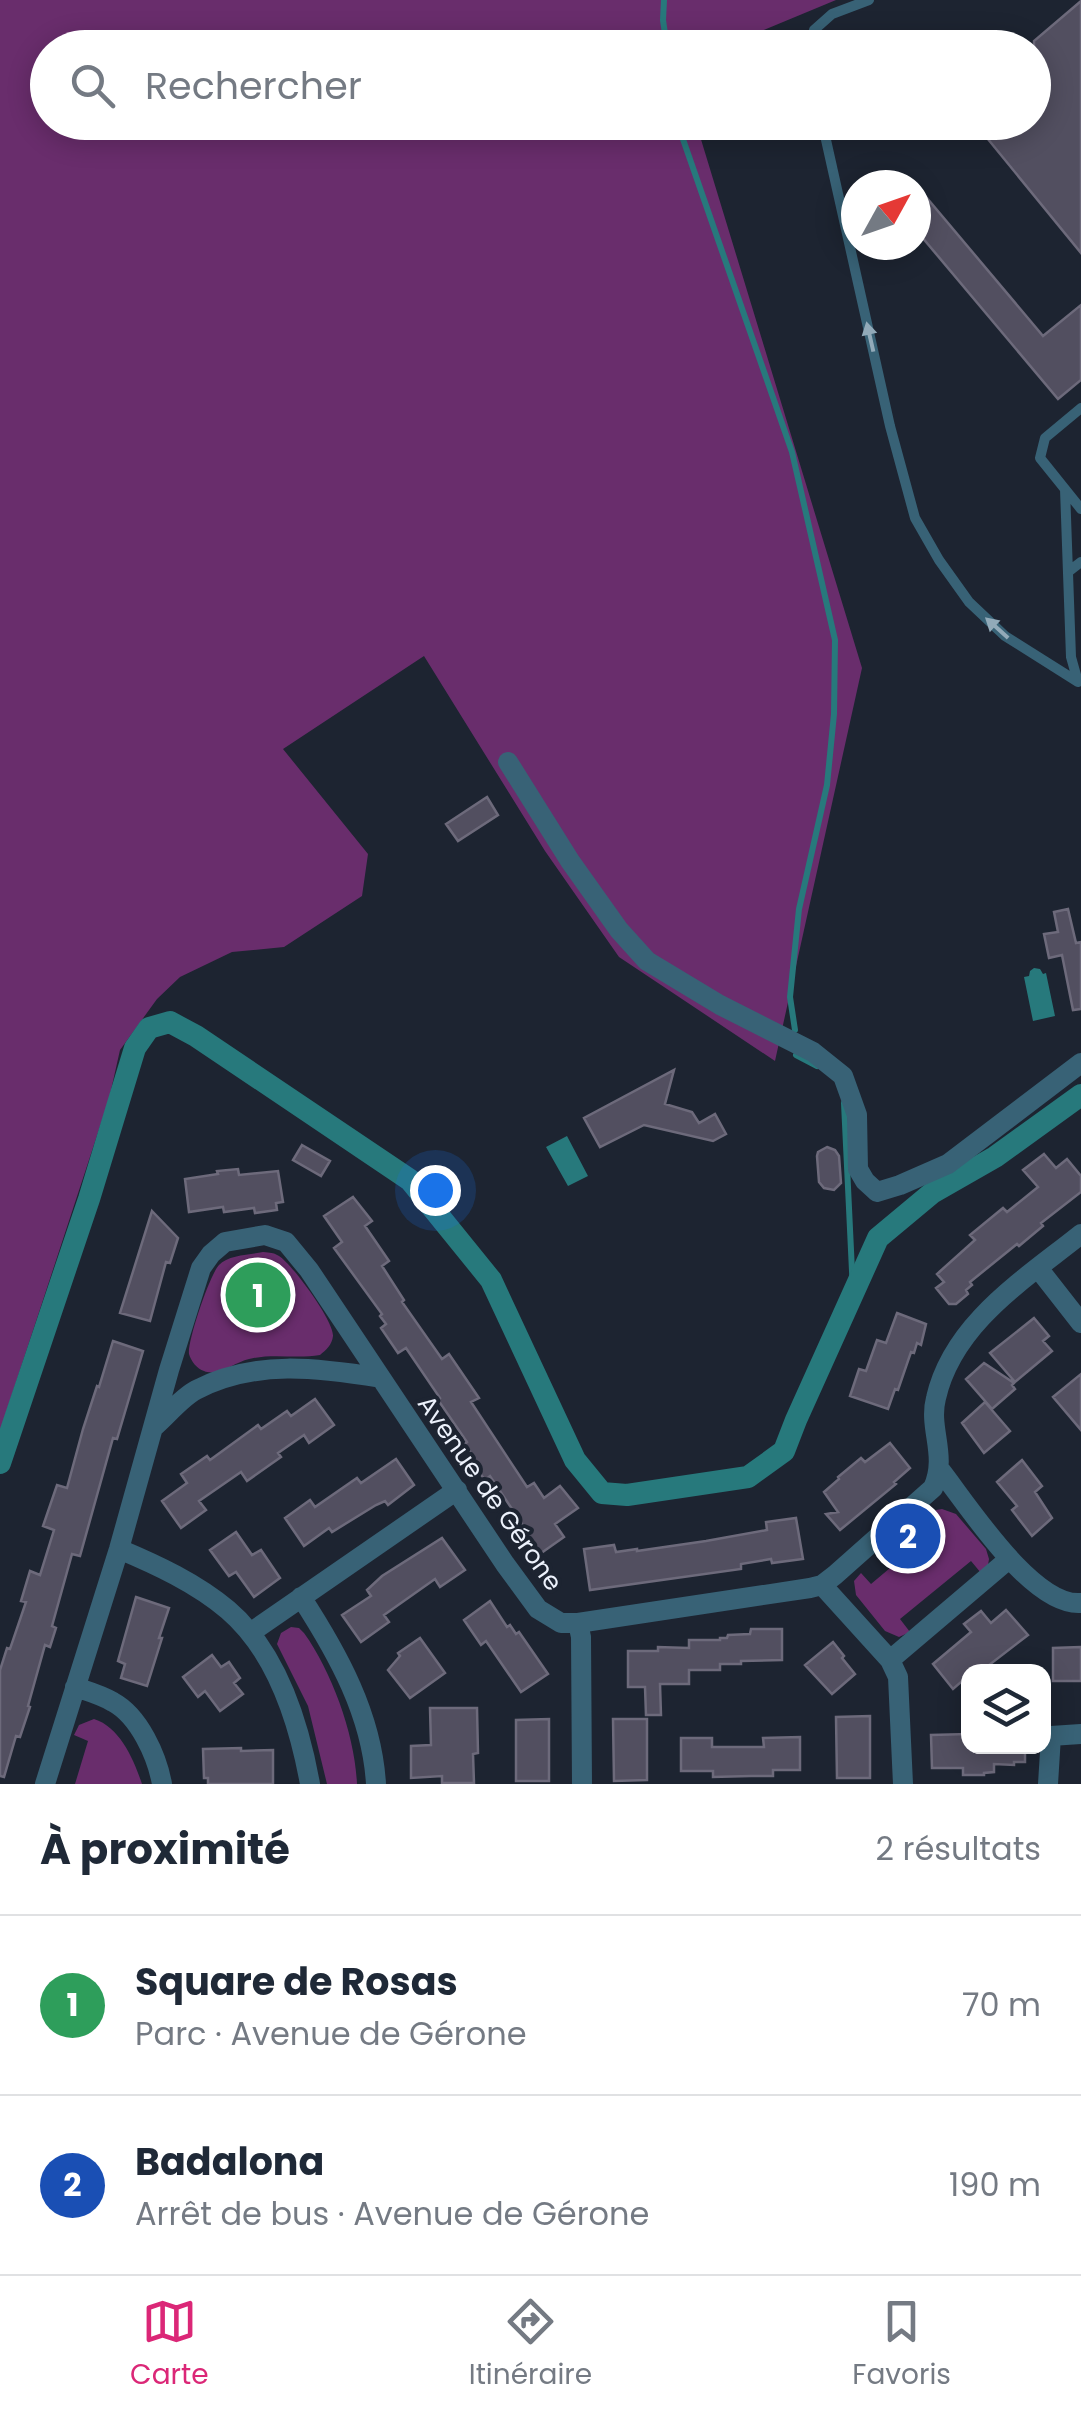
<!DOCTYPE html>
<html lang="fr">
<meta charset="utf-8">
<style>
body{margin:0;font-family:Poppins,sans-serif;background:#f2f2f3;color:#1f2937}
.controls{position:absolute;right:30px;bottom:30px;display:grid;overflow:hidden;border-radius:20px;box-shadow:0 5px 25px #0003}
.controls button{width:90px;height:90px;display:grid;place-items:center;padding:0;border:0;border-bottom:2px solid #e0e1e3;background:#fff;color:#1f2937;font:50px sans-serif}
.compass{position:absolute;left:841px;top:170px;width:90px;height:90px;border-radius:50%;background:#fff;box-shadow:0 5px 25px #0003;rotate:50deg}
.you{position:absolute;left:435px;top:1190px;width:35px;height:35px;margin:-25px;border:8px solid #fff;border-radius:50%;background:#1a73e8;box-shadow:0 0 0 15px #1a73e833}
.badge{display:grid;place-items:center;width:65px;height:65px;border-radius:50%;background:#db2777;color:#fff;font-size:32px;font-weight:700}
.pin{position:absolute;translate:-50% -50%;border:5px solid #fff;box-shadow:0 2px 10px #0006}
.list{margin:0;padding:0;list-style:none}
h2{display:flex;justify-content:space-between;align-items:center;height:130px;margin:0;padding:0 40px;font-size:42px}
h2 small{font-size:32px;font-weight:400;color:#747a83}
.list li{display:grid;grid-template-columns:65px 1fr auto;gap:30px;align-items:center;box-sizing:border-box;height:180px;padding:0 40px;border-top:2px solid #e0e1e3}
.list b{display:block;font-size:38px;white-space:nowrap}
.list p{margin:0;font-size:32px;white-space:nowrap;color:#747a83}
.list em{font-size:32px;font-style:normal;color:#747a83}
.icon{flex:none;width:55px;height:55px;fill:none;stroke:currentColor;stroke-width:2;stroke-linecap:round;stroke-linejoin:round}
.map{position:relative;flex:none;width:1081px;height:1784px;overflow:hidden}
.search{position:absolute;background:#fff;box-shadow:0 5px 25px #0003;left:30px;right:30px;top:30px;height:110px;display:flex;align-items:center;gap:25px;box-sizing:border-box;padding:0 35px;border-radius:55px;color:#747a83;font-size:38px}
.sheet{height:490px;background:#fff}
nav{display:flex;justify-content:space-around;align-items:center;box-sizing:border-box;height:140px;border-top:2px solid #e0e1e3;background:#fff;font-size:28px;color:#747a83}
nav a{display:grid;justify-items:center;gap:5px}
nav .on{color:#db2777}
.map>svg:first-child{display:block}
.green{fill:#692d6c}
.water{fill:#27797c}
.lines{fill:none;stroke-linecap:round;stroke-linejoin:round}
.stream{stroke:#27797c;stroke-width:6}
.canal{stroke:#27797c;stroke-width:22}
.building{fill:#524f60;stroke:#6d6a7b;stroke-width:2.5}
.lane{stroke:#386276;stroke-width:10}
.street{stroke:#386276;stroke-width:20}
.oneway{fill:#92aab9}
.labels{text-anchor:middle;dominant-baseline:central;stroke-width:8;stroke-linejoin:round;paint-order:stroke}
.street-label{font-size:25px;fill:#edf2fc;stroke:#1d2431}
</style>
<div class="map">
<svg width="1081" height="1784" viewBox="0 0 1081 1784">
<rect width="100%" height="100%" fill="#1d2431"/>
<!-- green -->
<path class="green" d="M 0,0 L 836,0 L 723,47 L 48,48 L 48,122 L 696,123 L 862,668 L 775,1061 L 619,957 L 545,851 L 424,656 L 283,749 L 368,854 L 362,896 L 284,947 L 232,952 L 180,977 L 157,999 L 120,1050 L 109,1099 L 0,1431 Z
M 263,1252 C 271,1253 272,1252 279,1256 C 292,1264 334,1321 333,1336 C 332,1345 326,1350 320,1355 C 296,1359 272,1353 249,1359 C 235,1362 218,1377 204,1371 C 197,1369 191,1361 189,1354 C 187,1342 210,1274 219,1265 C 228,1255 250,1255 263,1252 Z
M 942,1509 L 956,1514 L 986,1549 L 989,1559 L 988,1565 L 981,1573 L 971,1561 L 900,1619 L 910,1632 L 899,1637 L 885,1631 L 856,1595 L 854,1581 L 861,1573 L 871,1584 L 927,1537 L 918,1525 L 936,1510 Z
M 291,1627 L 299,1628 L 304,1633 C 332,1672 355,1735 357,1784 L 327,1784 L 308,1706 L 277,1644 L 281,1633 Z
M 94,1719 C 120,1727 134,1760 142,1784 L 75,1784 L 88,1741 L 74,1735 L 79,1725 Z"/>
<!-- water -->
<path class="water" d="M 1034,968 L 1040,969 L 1043,974 L 1046,973 L 1055,1016 L 1033,1021 L 1024,977 L 1029,976 L 1030,971 Z
M 567,1136 L 588,1176 L 568,1186 L 546,1147 Z"/>
<g class="lines">
<!-- stream -->
<path class="stream" d="M 664,0 L 663,20 L 667,48
M 677,122 L 792,452 L 835,640 L 834,714 L 827,785 L 799,909 L 790,997 L 795,1030
M 796,1055 L 817,1066
M 844,1103 L 853,1292"/>
<!-- canal -->
<path class="canal" d="M 0,1463 L 89,1199 L 135,1048 L 149,1028 L 170,1022 L 196,1036 L 410,1180 L 491,1280 L 575,1460 L 602,1493 L 627,1495 L 748,1477 L 784,1451 L 796,1420 L 878,1238 L 932,1193 L 995,1157 L 1081,1095"/>
</g>
<!-- building -->
<path class="building" d="M 1081,1 L 1081,253 L 974,122 L 1034,122 L 1034,41 Z
M 916,185 L 1043,336 L 1081,305 L 1081,380 L 1058,399 L 916,230 Z
M 487,797 L 498,815 L 458,841 L 446,824 Z
M 1068,909 L 1076,943 L 1081,942 L 1081,1009 L 1073,1010 L 1062,955 L 1049,958 L 1044,934 L 1058,932 L 1054,912 Z
M 674,1070 L 665,1104 L 692,1112 L 699,1123 L 715,1114 L 726,1134 L 713,1141 L 644,1125 L 600,1147 L 584,1118 Z
M 302,1145 L 330,1161 L 321,1176 L 293,1160 Z
M 827,1147 L 835,1150 L 839,1156 L 841,1183 L 834,1190 L 824,1188 L 819,1182 L 817,1156 L 818,1152 Z
M 1044,1154 L 1056,1168 L 1067,1159 L 1081,1176 L 1081,1192 L 1041,1223 L 1043,1226 L 1019,1246 L 1017,1244 L 970,1282 L 972,1285 L 966,1290 L 968,1294 L 956,1304 L 949,1304 L 936,1288 L 944,1282 L 937,1274 L 975,1240 L 970,1235 L 1003,1208 L 1007,1212 L 1038,1187 L 1023,1170 Z
M 238,1169 L 239,1175 L 278,1171 L 283,1202 L 276,1203 L 277,1210 L 255,1213 L 254,1208 L 224,1212 L 223,1207 L 189,1212 L 185,1179 L 218,1174 L 217,1171 Z
M 353,1197 L 372,1221 L 365,1226 L 389,1261 L 382,1266 L 404,1300 L 402,1302 L 442,1359 L 449,1354 L 479,1398 L 471,1402 L 527,1487 L 534,1483 L 544,1498 L 560,1486 L 578,1508 L 555,1524 L 564,1537 L 537,1556 L 519,1530 L 524,1527 L 490,1476 L 485,1480 L 466,1455 L 470,1452 L 465,1444 L 467,1442 L 438,1400 L 440,1398 L 406,1348 L 398,1353 L 381,1328 L 386,1324 L 380,1316 L 382,1314 L 334,1248 L 342,1242 L 324,1216 Z
M 152,1211 L 178,1238 L 170,1263 L 166,1262 L 150,1321 L 120,1313 Z
M 897,1313 L 926,1324 L 921,1345 L 917,1343 L 914,1353 L 911,1352 L 898,1390 L 895,1389 L 888,1409 L 850,1396 L 859,1369 L 866,1371 L 877,1340 L 886,1343 Z
M 1034,1318 L 1049,1336 L 1043,1341 L 1052,1351 L 1015,1382 L 990,1353 Z
M 113,1341 L 143,1351 L 117,1439 L 113,1438 L 80,1556 L 72,1554 L 52,1626 L 56,1628 L 50,1647 L 45,1645 L 28,1706 L 30,1707 L 20,1737 L 16,1736 L 4,1777 L 0,1776 L 0,1670 L 7,1648 L 10,1649 L 26,1602 L 21,1601 L 30,1571 L 40,1575 L 54,1530 L 43,1526 L 57,1485 L 67,1488 L 83,1429 L 97,1386 L 99,1387 Z
M 984,1363 L 1014,1383 L 1012,1385 L 1015,1389 L 992,1409 L 966,1379 Z
M 1081,1374 L 1081,1430 L 1053,1397 Z
M 315,1399 L 334,1425 L 309,1443 L 304,1435 L 278,1453 L 281,1457 L 247,1481 L 241,1472 L 199,1501 L 206,1510 L 181,1528 L 162,1501 L 187,1483 L 181,1474 L 207,1456 L 210,1460 L 258,1425 L 261,1429 L 287,1411 L 291,1416 Z
M 985,1402 L 1010,1431 L 984,1453 L 962,1423 Z
M 890,1443 L 910,1468 L 894,1482 L 896,1484 L 840,1530 L 826,1514 L 838,1512 L 824,1492 L 839,1479 L 838,1477 L 861,1458 L 865,1462 Z
M 396,1459 L 414,1485 L 388,1505 L 385,1501 L 376,1505 L 332,1532 L 329,1528 L 304,1546 L 285,1518 L 310,1500 L 315,1507 L 357,1478 L 361,1483 Z
M 1022,1460 L 1042,1486 L 1035,1492 L 1052,1518 L 1032,1536 L 1012,1510 L 1017,1506 L 997,1482 Z
M 796,1518 L 803,1559 L 772,1563 L 771,1559 L 741,1564 L 741,1569 L 590,1590 L 584,1549 L 614,1545 L 616,1552 L 637,1549 L 637,1551 L 706,1541 L 767,1530 L 766,1522 Z
M 236,1532 L 252,1555 L 261,1550 L 280,1578 L 254,1597 L 236,1572 L 229,1576 L 210,1550 Z
M 442,1538 L 465,1570 L 440,1587 L 435,1579 L 384,1615 L 389,1622 L 361,1642 L 342,1615 L 371,1596 L 367,1590 L 382,1576 Z
M 136,1597 L 169,1608 L 159,1638 L 162,1638 L 147,1686 L 121,1678 L 125,1664 L 118,1661 Z
M 490,1601 L 507,1627 L 510,1625 L 516,1634 L 519,1632 L 548,1674 L 521,1692 L 486,1641 L 481,1645 L 464,1620 Z
M 1006,1610 L 1028,1635 L 980,1672 L 968,1672 L 968,1676 L 953,1689 L 933,1664 L 971,1632 L 964,1624 L 981,1611 L 991,1623 Z
M 751,1629 L 782,1629 L 782,1660 L 741,1661 L 741,1664 L 720,1664 L 720,1670 L 689,1670 L 689,1684 L 660,1684 L 661,1715 L 646,1715 L 645,1687 L 628,1687 L 628,1651 L 658,1651 L 658,1647 L 689,1648 L 689,1640 L 720,1640 L 720,1638 L 727,1638 L 728,1635 L 750,1634 Z
M 420,1638 L 445,1673 L 410,1698 L 388,1670 L 400,1656 L 398,1653 Z
M 833,1642 L 844,1656 L 842,1658 L 855,1674 L 832,1694 L 805,1665 Z
M 1081,1647 L 1081,1681 L 1053,1681 L 1053,1648 Z
M 212,1655 L 221,1667 L 229,1662 L 240,1678 L 234,1683 L 243,1694 L 220,1711 L 205,1691 L 198,1697 L 183,1677 Z
M 430,1708 L 477,1708 L 478,1753 L 473,1754 L 474,1783 L 442,1783 L 442,1776 L 411,1778 L 411,1746 L 431,1745 Z
M 870,1716 L 870,1778 L 837,1778 L 836,1717 Z
M 549,1719 L 549,1781 L 516,1781 L 516,1720 Z
M 613,1719 L 647,1719 L 647,1780 L 614,1781 Z
M 968,1734 L 968,1746 L 1025,1746 L 1025,1762 L 1014,1762 L 1014,1765 L 994,1764 L 994,1772 L 984,1773 L 984,1775 L 963,1775 L 963,1768 L 932,1768 L 931,1735 Z
M 800,1737 L 800,1770 L 773,1770 L 773,1776 L 751,1776 L 713,1777 L 713,1771 L 681,1771 L 681,1738 L 712,1738 L 712,1747 L 764,1747 L 763,1738 Z
M 241,1748 L 241,1751 L 273,1750 L 273,1784 L 208,1784 L 208,1778 L 204,1778 L 203,1749 Z"/>
<g class="lines">
<!-- lane -->
<path class="lane" d="M 809,48 L 814,30 L 832,14 L 869,0
M 822,122 L 890,426 L 915,518 L 939,560 L 969,602 L 1005,636 L 1078,682
M 1081,408 L 1045,438 L 1040,458 L 1081,509
M 1065,489 L 1071,657 L 1078,682
M 1068,572 L 1081,562"/>
<!-- street -->
<path class="street" d="M 508,762 L 570,861 L 619,930 L 647,961 L 720,1005 L 813,1052 L 843,1076 L 857,1115 L 858,1169 L 865,1181 L 877,1192 L 900,1185 L 948,1164 L 1081,1063
M 1038,1268 L 1081,1323
M 155,1426 C 168,1415 181,1398 196,1390 C 255,1359 319,1368 381,1378
M 941,1471 C 969,1507 1033,1607 1081,1603
M 119,1549 C 157,1565 196,1583 228,1610 C 277,1652 299,1723 310,1784
M 822,1585 L 890,1660 L 898,1677 L 903,1784
M 301,1597 C 338,1654 372,1715 376,1784
M 578,1623 L 581,1637 L 582,1784
M 250,1633 L 457,1490
M 890,1660 L 1009,1559
M 75,1687 C 87,1691 101,1695 113,1702 C 139,1716 157,1756 162,1784
M 45,1784 L 119,1549 L 169,1370 L 201,1268 L 211,1254 L 225,1242 L 265,1235 L 286,1242 L 309,1270 L 505,1564 L 538,1609 L 561,1623 L 578,1623 L 810,1588 L 822,1585 L 835,1575 L 933,1488 C 948,1455 928,1429 936,1398 C 953,1323 1025,1279 1081,1234
M 1048,1784 L 1051,1736 L 1081,1734"/>
</g>
<!-- one-way arrows -->
<defs><path id="oneway-solid" d="M-6-.8H1V-3.2L6.5 0L1 3.2V.8H-6Z" transform="scale(2.5)"/></defs>
<g class="oneway">
<use href="#oneway-solid" transform="translate(870 337) rotate(-103)"/>
<use href="#oneway-solid" transform="translate(997 628) rotate(-138)"/>
</g>
<g class="labels">
<!-- street labels -->
<g class="street-label">
<text transform="translate(490 1493) rotate(55)">Avenue de Gérone</text>
</g>
</g>
</svg>
<div class="controls">
<button><svg class="icon" aria-label="layers" viewBox="0 0 24 24"><path d="M12 4l9 5-9 5-9-5zM3 14l9 5 9-5"/></svg></button>
</div>
<svg class="compass" viewBox="-18 -18 36 36"><path d="M0-13l5 13h-10z" fill="#e53935"/><path d="M0 13l5-13h-10z" fill="#747a83"/></svg>
<div class="you"></div>
<div class="pin badge" style="left:258px;top:1295px;background:#2e9e5b">1</div>
<div class="pin badge" style="left:908px;top:1536px;background:#1a4fb4">2</div>
<div class="search"><svg class="icon" aria-label="search" viewBox="0 0 24 24"><circle cx="10" cy="10" r="6"/><path d="M15 15l6 6"/></svg>Rechercher</div>
</div>
<section class="sheet">
<h2>À proximité<small>2 résultats</small></h2>
<ul class="list">
<li><span class="badge" style="background:#2e9e5b">1</span><div><b>Square de Rosas</b><p>Parc · Avenue de Gérone</p></div><em>70 m</em></li>
<li><span class="badge" style="background:#1a4fb4">2</span><div><b>Badalona</b><p>Arrêt de bus · Avenue de Gérone</p></div><em>190 m</em></li>
</ul>
</section>
<nav>
<a class="on"><svg class="icon" aria-label="map" viewBox="0 0 24 24"><path d="M3 6l6-2 6 2 6-2v14l-6 2-6-2-6 2zM9 4v14M15 6v14"/></svg>Carte</a>
<a><svg class="icon" aria-label="directions" viewBox="0 0 24 24"><path d="M12 3l9 9-9 9-9-9zM9 14v-3h6M13 9l2 2-2 2"/></svg>Itinéraire</a>
<a><svg class="icon" aria-label="saved" viewBox="0 0 24 24"><path d="M7 4h10v16l-5-4-5 4z"/></svg>Favoris</a>
</nav>
